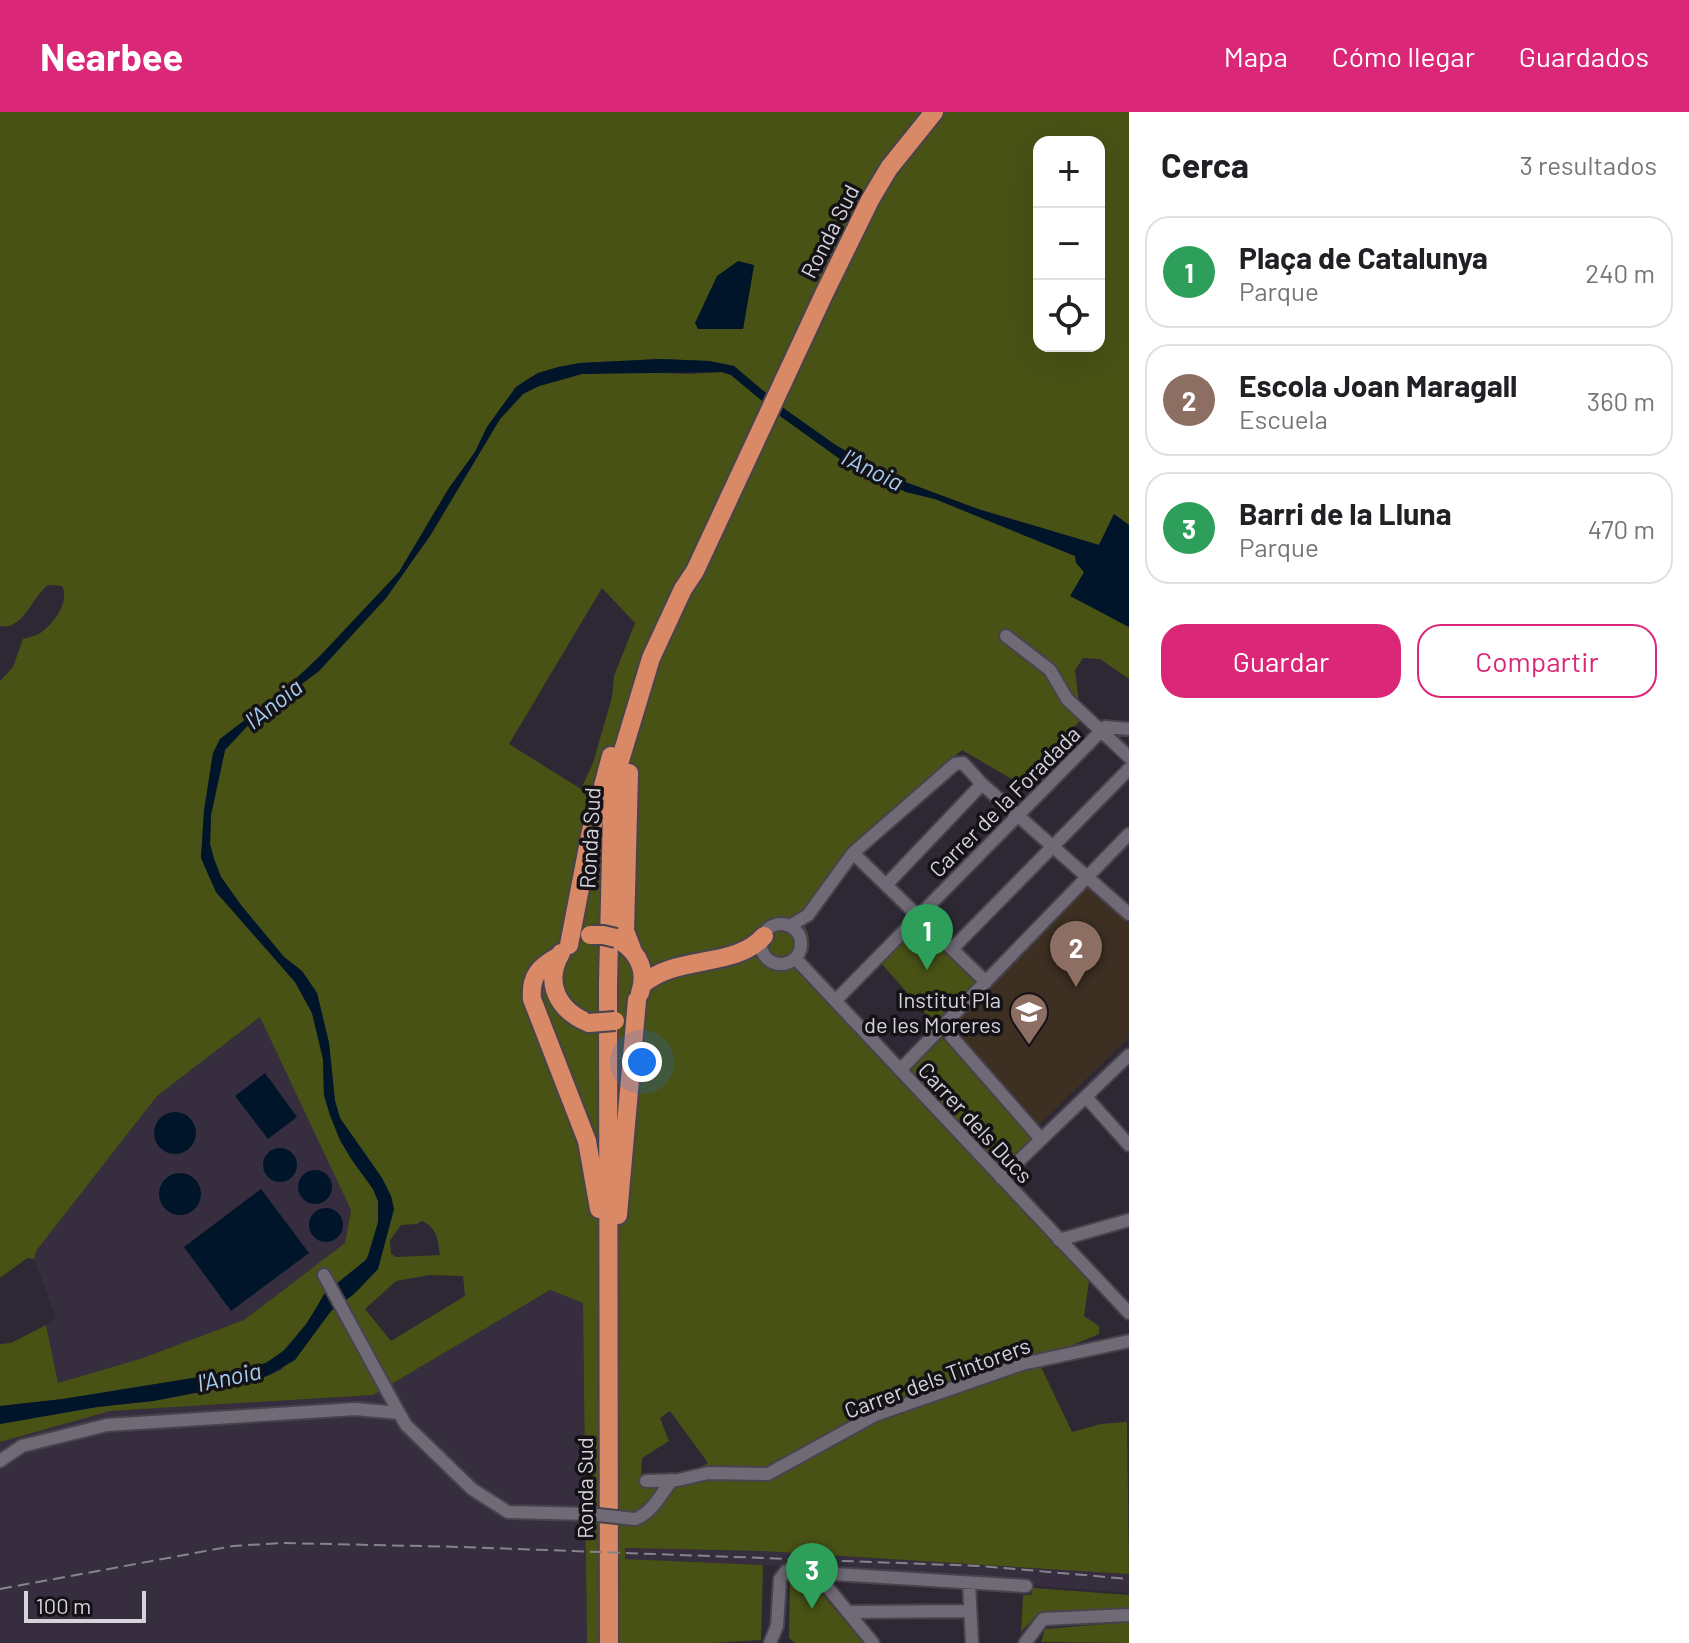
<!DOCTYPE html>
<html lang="es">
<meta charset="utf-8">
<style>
body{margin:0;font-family:Barlow,sans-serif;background:#f2f2f2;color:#202124}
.controls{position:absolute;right:24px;top:24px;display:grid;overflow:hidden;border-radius:16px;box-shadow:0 8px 32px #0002}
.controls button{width:72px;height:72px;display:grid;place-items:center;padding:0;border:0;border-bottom:2px solid #e0e0e0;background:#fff;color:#202124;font:40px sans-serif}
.scale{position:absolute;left:24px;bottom:20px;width:122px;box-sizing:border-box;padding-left:8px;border:4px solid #d6d3da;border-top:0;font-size:22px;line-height:28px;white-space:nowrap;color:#d6d3da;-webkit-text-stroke:6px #141217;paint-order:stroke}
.you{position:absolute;left:642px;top:950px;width:28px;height:28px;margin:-20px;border:6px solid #fff;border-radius:50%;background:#1a73e8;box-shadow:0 0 0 12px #1a73e833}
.badge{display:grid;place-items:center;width:52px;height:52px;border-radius:50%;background:#db2777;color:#fff;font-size:26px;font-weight:700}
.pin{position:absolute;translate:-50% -66px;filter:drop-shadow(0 2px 4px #0008)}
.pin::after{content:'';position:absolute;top:42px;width:28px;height:24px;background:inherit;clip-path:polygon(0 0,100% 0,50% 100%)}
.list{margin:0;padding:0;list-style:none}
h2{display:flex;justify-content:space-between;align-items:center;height:104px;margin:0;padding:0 32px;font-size:34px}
h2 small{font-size:26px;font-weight:400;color:#757577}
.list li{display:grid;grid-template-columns:52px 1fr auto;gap:24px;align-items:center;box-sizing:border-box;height:112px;margin:0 16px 16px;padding:0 16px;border:2px solid #e0e0e0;border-radius:24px}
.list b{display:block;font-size:30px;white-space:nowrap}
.list p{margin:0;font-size:26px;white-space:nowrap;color:#757577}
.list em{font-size:26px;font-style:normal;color:#757577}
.actions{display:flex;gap:16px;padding:24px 32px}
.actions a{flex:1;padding:18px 0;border:2px solid #db2777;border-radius:24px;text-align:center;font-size:28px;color:#db2777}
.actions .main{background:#db2777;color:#fff}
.icon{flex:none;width:44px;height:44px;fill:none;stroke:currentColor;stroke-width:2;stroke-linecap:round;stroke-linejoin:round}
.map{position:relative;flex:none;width:1129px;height:1531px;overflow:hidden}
header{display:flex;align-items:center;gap:48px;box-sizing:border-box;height:112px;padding:0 40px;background:#db2777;color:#fff}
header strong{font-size:38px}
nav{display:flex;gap:44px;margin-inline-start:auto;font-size:28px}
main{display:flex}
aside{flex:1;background:#fff}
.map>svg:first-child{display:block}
.built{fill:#362e3f}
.education{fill:#3d2f22}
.green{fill:#495215;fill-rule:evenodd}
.water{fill:#001529}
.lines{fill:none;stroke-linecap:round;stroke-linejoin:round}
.minor-casing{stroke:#47434d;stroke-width:16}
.highway-casing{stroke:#47434d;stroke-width:22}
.minor{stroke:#706a77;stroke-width:12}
.highway{stroke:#d98966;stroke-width:18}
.rail{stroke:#86838b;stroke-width:2;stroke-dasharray:12 6;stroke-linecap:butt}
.minor-bridge-casing{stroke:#47434d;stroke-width:16;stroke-linecap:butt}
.highway-bridge-casing{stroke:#47434d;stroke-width:22;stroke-linecap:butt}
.minor-bridge{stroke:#706a77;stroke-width:12}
.highway-bridge{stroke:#d98966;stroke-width:18}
.labels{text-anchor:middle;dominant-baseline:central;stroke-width:7;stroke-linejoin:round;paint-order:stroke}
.street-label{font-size:22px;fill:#d6d3da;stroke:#141217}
.poi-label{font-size:22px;fill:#d6d3da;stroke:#141217;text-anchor:end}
.water-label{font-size:24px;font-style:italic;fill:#a4cdf2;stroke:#141217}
</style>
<header>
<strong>Nearbee</strong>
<nav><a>Mapa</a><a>Cómo llegar</a><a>Guardados</a></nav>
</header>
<main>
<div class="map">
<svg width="1129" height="1531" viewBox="0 0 1129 1531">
<rect width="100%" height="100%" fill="#2d2833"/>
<!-- built -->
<path class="built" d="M 261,905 L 351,1098 L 345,1131 L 244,1208 L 143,1246 L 58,1271 L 46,1213 L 52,1210 L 55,1203 L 34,1147 L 36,1139 L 157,984 Z
M 550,1178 L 583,1191 L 587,1531 L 0,1531 L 0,1330 L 110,1299 L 373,1283 Z
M 625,1436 L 761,1439 L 1129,1462 L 1129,1481 L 763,1453 L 625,1447 Z"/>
<!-- education -->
<path class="education" d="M 1085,774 L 1129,812 L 1129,925 L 1029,1023 L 946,928 L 953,920 L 948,914 L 1007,857 Z"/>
<!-- green -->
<path class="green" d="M 0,0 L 1129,0 L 1129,413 L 1114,402 L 1099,433 L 978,397 L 900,368 L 837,334 L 786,298 L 734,254 L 709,249 L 660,247 L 580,251 L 538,261 L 526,268 L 516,275 L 487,315 L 475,340 L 449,376 L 399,460 L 320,544 L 284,578 L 220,627 L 213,641 L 204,699 L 201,746 L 216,780 L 295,870 L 312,901 L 323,947 L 324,983 L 330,1003 L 340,1028 L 352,1048 L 373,1077 L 378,1089 L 378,1110 L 372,1138 L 362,1153 L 325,1181 L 307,1211 L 282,1240 L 266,1251 L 230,1260 L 63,1287 L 0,1294 L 0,1232 L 11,1231 L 46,1213 L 58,1271 L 143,1246 L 244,1208 L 345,1131 L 351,1098 L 260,905 L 157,984 L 36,1139 L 34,1147 L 27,1146 L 0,1166 L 0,569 L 13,555 L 23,527 C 29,525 36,524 42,520 C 55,510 70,489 62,474 L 48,473 C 32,485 23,519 0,514 ZM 1039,30 L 1099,30 L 1099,234 L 1039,234 ZM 738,149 L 754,154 L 743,217 L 699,217 Z
M 635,260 L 688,262 L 722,260 L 731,263 L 781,304 L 851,355 L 906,380 L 935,387 L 1075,444 C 1076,449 1107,500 1112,505 C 1116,509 1124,512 1129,515 L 1129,567 L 1100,547 L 1083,546 L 1075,558 L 1081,608 L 1017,670 L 962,638 L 852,733 L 799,804 C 813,825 813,839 797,859 L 1089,1169 L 1084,1204 L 1099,1214 L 1099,1222 L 1040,1247 L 1042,1257 L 1072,1320 L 1101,1312 L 1127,1310 L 1129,1462 L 761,1439 L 625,1436 L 625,1447 L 763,1453 L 761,1528 L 713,1531 L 587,1531 L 583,1191 L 550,1178 L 373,1283 L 110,1299 L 0,1330 L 0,1312 L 97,1295 L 153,1289 L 247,1271 L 267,1264 L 281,1258 L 331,1199 L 354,1182 L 378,1157 L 394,1097 L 391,1084 L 382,1066 L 340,1006 L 335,989 L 329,931 L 317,881 L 302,859 L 284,845 L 241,793 L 221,765 L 214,747 L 210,732 L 211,703 L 225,638 L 252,609 L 319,559 L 386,486 L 430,424 L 500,307 L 523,282 L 539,274 L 582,262 ZM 602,476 L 635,511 L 614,564 L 612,585 L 593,651 L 581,677 L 509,632 ZM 422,1109 C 437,1116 438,1127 440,1143 L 396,1145 L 391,1142 L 390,1128 L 401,1113 L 417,1112 ZM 430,1163 L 463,1164 L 465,1184 L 391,1229 L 365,1197 L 396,1169 ZM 670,1299 L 708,1351 L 695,1358 L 641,1365 L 642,1346 L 669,1329 L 660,1306 Z
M 919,811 L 975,866 L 974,874 L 935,912 L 880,850 Z
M 939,922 L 1033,1029 L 1003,1058 L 997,1057 L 907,960 L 910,953 Z
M 794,1465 L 809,1466 L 863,1531 L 795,1531 L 789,1526 L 790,1468 Z
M 1033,1476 L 1129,1483 L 1129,1496 L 1040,1500 L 1021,1520 L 1023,1483 L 1031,1483 Z
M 1129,1510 L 1129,1531 L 1041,1530 L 1045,1517 Z"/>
<!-- water -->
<path class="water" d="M 738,149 L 754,153 L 743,217 L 698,217 L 695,211 L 717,164 Z
M 660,247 L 709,249 L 734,254 L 786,298 L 837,334 L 900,368 L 978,397 L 1099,433 L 1114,402 L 1129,413 L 1129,515 L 1070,484 L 1084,460 L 1076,451 L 1075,444 L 935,387 L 906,380 L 851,355 L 780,304 L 731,263 L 722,260 L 582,262 L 539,274 L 523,282 L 500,307 L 430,424 L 386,486 L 319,559 L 252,609 L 225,638 L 211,703 L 210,732 L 214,747 L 221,765 L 241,793 L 284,845 L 302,859 L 317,881 L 329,931 L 335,989 L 340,1006 L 382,1066 L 391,1084 L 394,1097 L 378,1157 L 354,1182 L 331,1199 L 295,1248 L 267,1264 L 247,1271 L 153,1289 L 97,1295 L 0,1312 L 0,1294 L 63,1287 L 230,1260 L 266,1251 L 286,1237 L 307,1211 L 325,1181 L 367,1147 L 378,1110 L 378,1089 L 373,1077 L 352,1048 L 340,1028 L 330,1003 L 324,983 L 323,947 L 312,901 L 295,870 L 216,780 L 201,746 L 204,699 L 213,641 L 220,627 L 284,578 L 320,544 L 399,460 L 449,376 L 475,340 L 487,315 L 516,275 L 538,261 L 558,255 L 580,251 Z
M 265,961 L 297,1005 L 268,1027 L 235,984 Z
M154 1021a21 21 0 1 1 42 0a21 21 0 1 1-42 0Z
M263 1053a17 17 0 1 1 34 0a17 17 0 1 1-34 0Z
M298 1075a17 17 0 1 1 34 0a17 17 0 1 1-34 0Z
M159 1082a21 21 0 1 1 42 0a21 21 0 1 1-42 0Z
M 261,1077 L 309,1141 L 231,1199 L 184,1135 Z
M309 1113a17 17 0 1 1 34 0a17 17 0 1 1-34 0Z"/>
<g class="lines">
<!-- minor casing -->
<g class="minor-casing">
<path id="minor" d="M 1006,524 L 1050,558 L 1067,587 L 1129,645
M 853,741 L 986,870
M 887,772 L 982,672
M761 832a20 20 0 1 1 40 0a20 20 0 1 1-40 0Z
M 790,814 L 808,803 L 853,741 L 955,652 L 963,651 L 982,672 L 1129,802
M 952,837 L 1129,657
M 795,846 L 1129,1201
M 836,888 L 1105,615 L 1129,617
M 951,924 L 1041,1027
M 900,958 L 1129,722
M 1086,985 L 1129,1033
M 1001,1066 L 1129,943
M 1059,1128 L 1129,1108
M 324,1163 L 399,1301
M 0,1349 L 22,1334 L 107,1313 L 355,1297 L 399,1301 L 406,1313 L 472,1377 L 508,1400 L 589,1402
M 646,1369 L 678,1368 L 708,1361 L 768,1362 L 875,1303 L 1022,1252 L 1129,1229
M 635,1407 C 652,1401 661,1382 672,1368
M 816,1461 L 873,1531
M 969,1471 L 972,1531
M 848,1500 L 970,1499
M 770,1531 L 777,1514 L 780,1467 L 786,1459 L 1026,1474
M 1025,1531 L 1043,1507 L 1129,1503"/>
</g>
<!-- highway casing -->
<g class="highway-casing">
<path id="highway" d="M 629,661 L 625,819 L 632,837
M 622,830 C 640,843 647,860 640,881
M 569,833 L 591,719 L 611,644
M 561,841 C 543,872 559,899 589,911
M 559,844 C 539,855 530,864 532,887 L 587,1029 L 599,1097
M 643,872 C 678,842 735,857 764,824
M 618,1103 L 637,888
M 609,1531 L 608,871 L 612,702 L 619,652 L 651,546 L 683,477 L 695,459 L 824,182 L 870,88 L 889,56 L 934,0"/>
</g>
<!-- minor -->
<use href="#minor" class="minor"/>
<!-- highway -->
<use href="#highway" class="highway"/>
<!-- rail -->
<path class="rail" d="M 0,1477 L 233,1434 L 283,1431 L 463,1435 L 981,1454 L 1129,1467"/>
<!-- minor-bridge casing -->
<g class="minor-bridge-casing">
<path id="minor-bridge" d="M 589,1402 L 635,1407"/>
</g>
<!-- highway-bridge casing -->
<g class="highway-bridge-casing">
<path id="highway-bridge" d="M 590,823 L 603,823 L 616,826
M 589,911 L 615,909"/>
</g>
<!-- minor-bridge -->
<use href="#minor-bridge" class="minor-bridge"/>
<!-- highway-bridge -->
<use href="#highway-bridge" class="highway-bridge"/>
</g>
<!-- icons -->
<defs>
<g id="school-pin" transform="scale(2)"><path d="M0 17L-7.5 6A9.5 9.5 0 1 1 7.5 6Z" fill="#8d6e63" stroke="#141217"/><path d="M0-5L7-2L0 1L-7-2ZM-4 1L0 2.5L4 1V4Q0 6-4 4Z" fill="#fff"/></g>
</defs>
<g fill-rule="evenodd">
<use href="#school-pin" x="1029" y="900"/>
</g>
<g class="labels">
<!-- street labels -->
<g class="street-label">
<text transform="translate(829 119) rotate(-63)">Ronda Sud</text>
<text transform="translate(1004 689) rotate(-45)">Carrer de la Foradada</text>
<text transform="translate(589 726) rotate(-87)">Ronda Sud</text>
<text transform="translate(976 1010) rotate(47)">Carrer dels Ducs</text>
<text transform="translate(937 1265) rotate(-20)">Carrer dels Tintorers</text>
<text transform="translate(584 1376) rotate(-90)">Ronda Sud</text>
</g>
<!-- poi labels -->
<g class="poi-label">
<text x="1001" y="887">Institut Pla<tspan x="1001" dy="25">de les Moreres</tspan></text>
</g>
<!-- water labels -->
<g class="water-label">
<text transform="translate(873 357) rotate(26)">l'Anoia</text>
<text transform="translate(273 591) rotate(-38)">l'Anoia</text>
<text transform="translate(229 1264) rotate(-12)">l'Anoia</text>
</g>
</g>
</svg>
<div class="controls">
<button>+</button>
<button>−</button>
<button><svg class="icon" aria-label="locate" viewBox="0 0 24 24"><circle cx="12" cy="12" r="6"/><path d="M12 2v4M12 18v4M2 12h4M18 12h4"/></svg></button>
</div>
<div class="scale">100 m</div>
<div class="you"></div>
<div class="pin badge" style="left:927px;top:858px;background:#2e9e5b">1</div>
<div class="pin badge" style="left:1076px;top:875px;background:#8d6e63">2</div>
<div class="pin badge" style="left:812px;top:1497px;background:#2e9e5b">3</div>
</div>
<aside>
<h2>Cerca<small>3 resultados</small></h2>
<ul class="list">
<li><span class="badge" style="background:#2e9e5b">1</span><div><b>Plaça de Catalunya</b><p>Parque</p></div><em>240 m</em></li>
<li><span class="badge" style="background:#8d6e63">2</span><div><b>Escola Joan Maragall</b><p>Escuela</p></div><em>360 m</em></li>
<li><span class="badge" style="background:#2e9e5b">3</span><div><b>Barri de la Lluna</b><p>Parque</p></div><em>470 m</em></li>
</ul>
<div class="actions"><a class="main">Guardar</a><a>Compartir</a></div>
</aside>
</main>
